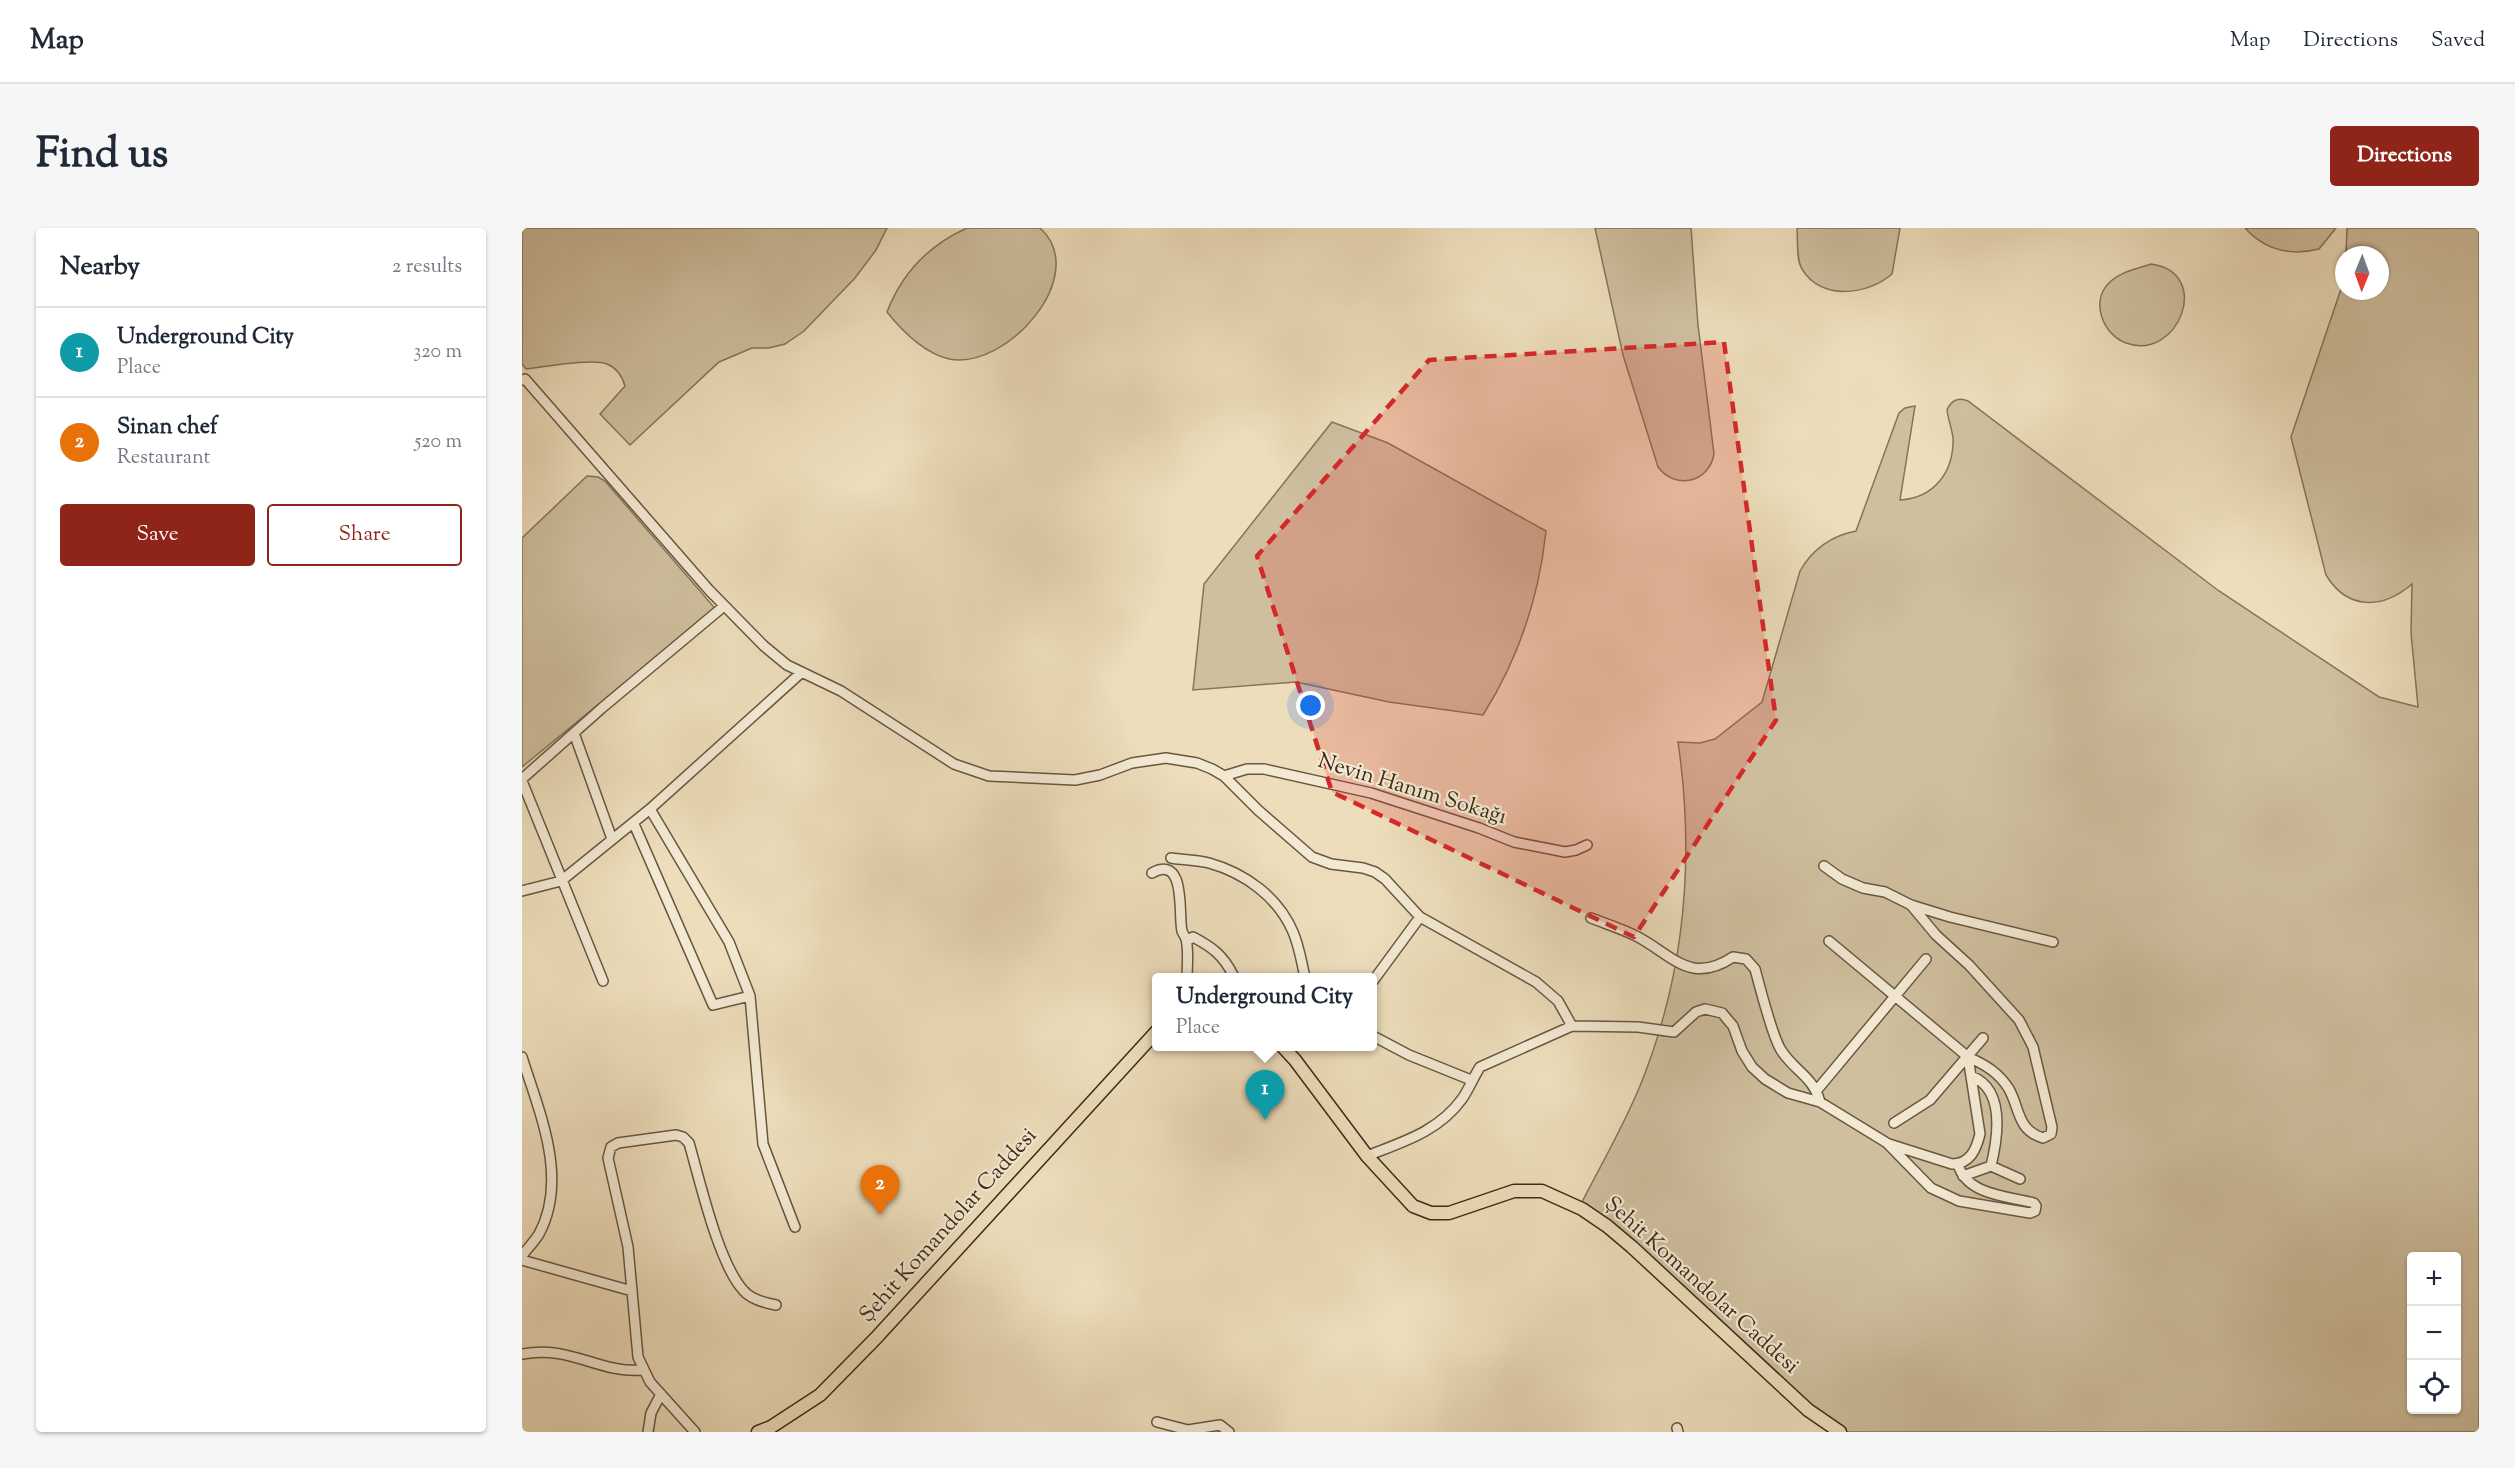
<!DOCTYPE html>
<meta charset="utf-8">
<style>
body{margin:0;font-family:"Sorts Mill Goudy",serif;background:#f6f6f7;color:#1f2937}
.controls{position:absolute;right:18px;bottom:18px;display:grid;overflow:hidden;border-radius:6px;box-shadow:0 2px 4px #0004}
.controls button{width:54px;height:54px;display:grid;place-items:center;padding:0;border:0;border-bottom:2px solid #e0e1e3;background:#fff;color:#1f2937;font:30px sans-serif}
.compass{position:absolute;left:1813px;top:18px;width:54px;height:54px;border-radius:50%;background:#fff;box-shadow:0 2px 4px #0004;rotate:181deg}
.you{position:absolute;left:789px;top:478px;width:21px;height:21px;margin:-15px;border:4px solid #fff;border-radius:50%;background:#1a73e8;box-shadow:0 0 0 9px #1a73e833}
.badge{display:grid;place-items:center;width:39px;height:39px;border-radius:50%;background:#8f2418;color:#fff;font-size:20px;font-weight:700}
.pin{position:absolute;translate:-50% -50px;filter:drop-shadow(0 2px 3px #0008)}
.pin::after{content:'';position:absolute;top:32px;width:21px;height:18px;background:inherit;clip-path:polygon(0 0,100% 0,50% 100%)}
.popup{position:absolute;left:630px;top:745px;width:225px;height:78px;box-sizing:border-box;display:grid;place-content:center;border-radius:6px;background:#fff;filter:drop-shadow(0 2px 4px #0005);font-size:20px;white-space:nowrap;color:#747a83}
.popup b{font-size:22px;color:#1f2937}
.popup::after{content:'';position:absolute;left:50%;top:100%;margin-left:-12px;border:12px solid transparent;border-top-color:#fff}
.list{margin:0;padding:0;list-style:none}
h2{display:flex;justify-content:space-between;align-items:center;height:78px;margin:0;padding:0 24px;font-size:26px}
h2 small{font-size:20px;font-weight:400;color:#747a83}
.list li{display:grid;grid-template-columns:39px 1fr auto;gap:18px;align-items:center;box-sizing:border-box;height:90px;padding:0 24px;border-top:2px solid #e0e1e3}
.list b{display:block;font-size:22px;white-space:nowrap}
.list p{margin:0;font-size:20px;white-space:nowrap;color:#747a83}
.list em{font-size:20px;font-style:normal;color:#747a83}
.actions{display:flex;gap:12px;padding:18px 24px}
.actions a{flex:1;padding:14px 0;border:2px solid #8f2418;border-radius:6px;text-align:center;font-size:21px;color:#8f2418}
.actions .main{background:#8f2418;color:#fff}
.icon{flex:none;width:33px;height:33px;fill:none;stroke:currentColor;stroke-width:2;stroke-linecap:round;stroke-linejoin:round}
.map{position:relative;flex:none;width:1957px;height:1204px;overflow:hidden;border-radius:6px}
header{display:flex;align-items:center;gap:36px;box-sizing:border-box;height:84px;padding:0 30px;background:#fff;border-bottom:2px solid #e0e1e3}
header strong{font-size:28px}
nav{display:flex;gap:33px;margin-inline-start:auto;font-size:21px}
.intro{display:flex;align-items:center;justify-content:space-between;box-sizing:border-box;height:144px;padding:0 36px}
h1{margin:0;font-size:42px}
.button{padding:15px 27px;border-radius:6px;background:#8f2418;color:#fff;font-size:21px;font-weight:700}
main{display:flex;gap:36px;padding:0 36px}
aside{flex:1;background:#fff;border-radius:6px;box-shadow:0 2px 4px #0004}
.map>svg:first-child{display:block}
.green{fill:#cfbf9f;stroke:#85745b;stroke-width:1.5;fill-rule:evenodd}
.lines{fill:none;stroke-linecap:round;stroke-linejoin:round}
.minor-casing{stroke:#685740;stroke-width:12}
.major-casing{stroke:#3b2a17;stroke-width:15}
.minor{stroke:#f3e9d3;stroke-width:9}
.major{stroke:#edddbb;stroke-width:12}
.marked{fill:#d62828;fill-opacity:0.2;stroke:#d62828;stroke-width:4.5;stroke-dasharray:12 8;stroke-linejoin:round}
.labels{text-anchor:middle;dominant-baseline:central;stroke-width:4.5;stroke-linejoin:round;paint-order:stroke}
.street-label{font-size:22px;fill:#3b2a17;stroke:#f3e9d3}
</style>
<header>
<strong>Map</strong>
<nav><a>Map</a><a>Directions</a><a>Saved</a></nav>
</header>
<div class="intro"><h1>Find us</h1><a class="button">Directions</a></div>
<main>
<aside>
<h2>Nearby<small>2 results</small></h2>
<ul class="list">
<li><span class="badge" style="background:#0f9aa8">1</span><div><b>Underground City</b><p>Place</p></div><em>320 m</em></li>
<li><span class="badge" style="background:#e8710a">2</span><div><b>Sinan chef</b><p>Restaurant</p></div><em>520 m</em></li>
</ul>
<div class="actions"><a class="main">Save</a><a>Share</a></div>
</aside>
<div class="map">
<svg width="1957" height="1204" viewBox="0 0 1957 1204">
<rect width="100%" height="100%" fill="#edddbb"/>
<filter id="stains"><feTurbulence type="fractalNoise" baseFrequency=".00333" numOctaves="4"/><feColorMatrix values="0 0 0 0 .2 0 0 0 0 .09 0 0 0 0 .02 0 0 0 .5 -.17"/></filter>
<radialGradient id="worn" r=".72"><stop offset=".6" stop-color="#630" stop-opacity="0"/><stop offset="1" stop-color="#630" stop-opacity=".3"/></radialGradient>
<!-- green -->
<path class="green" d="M 0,0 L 365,0 L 354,22 L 333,50 L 282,103 L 263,116 L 247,120 L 230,120 L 197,134 L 108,217 L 78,186 L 103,158 C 100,148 95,140 85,136 C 71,130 22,139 4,141 L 0,136 Z
M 445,0 L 518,0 C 570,47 484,143 427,131 C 402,125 381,104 365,84 C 380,45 407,17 445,0 Z
M 1073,0 L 1169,0 L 1176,97 L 1192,226 C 1187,255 1153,262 1136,239 L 1101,127 Z
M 1275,0 L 1378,0 L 1370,46 C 1346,67 1299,73 1280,41 C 1274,32 1276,11 1275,0 Z
M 1723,0 L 1814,0 L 1797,21 C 1769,28 1743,22 1723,0 Z
M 1825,0 L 1957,0 L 1957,1204 L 1318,1204 L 1059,976 C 1079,937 1101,899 1118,858 C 1163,747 1173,631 1156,514 L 1178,515 L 1193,511 L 1240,474 L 1278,343 C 1291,320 1309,308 1334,303 L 1377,185 L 1383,180 L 1393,178 L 1378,272 C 1412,270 1432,244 1431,210 C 1430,201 1426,191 1425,182 C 1429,172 1437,169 1446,173 L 1697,363 L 1857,469 L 1896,479 L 1889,405 L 1890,356 C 1861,381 1826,383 1804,347 L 1769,209 L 1822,52 L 1822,63 L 1858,63 L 1858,27 L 1824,27 ZM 1890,1028 L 1934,1028 L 1934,1182 L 1890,1182 Z
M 1629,36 C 1691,44 1657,134 1604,115 C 1581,107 1568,73 1587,55 C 1597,44 1615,41 1629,36 Z
M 810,194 L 866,215 L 1024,303 C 1017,370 997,430 961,487 L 867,474 L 774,454 L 671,462 L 682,356 Z
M 65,248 L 76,249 L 83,253 L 197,385 L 128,434 L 0,539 L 0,310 Z"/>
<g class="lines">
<!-- minor casing -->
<g class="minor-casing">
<path id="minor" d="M 0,152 L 3,151 L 187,362 L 242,418 L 265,437 L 319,463 L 432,536 L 467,548 L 553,552 L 578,547 L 610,535 L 644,530 L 675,535 L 690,541 L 702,548 L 736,582 L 790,629 L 809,636 L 841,640 L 853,644 L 863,651 L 898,689 L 1014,754 L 1036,773 L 1050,798
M 52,505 L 90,611
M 702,548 L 725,541 L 742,541 L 849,565 L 957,600 L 992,614 L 1043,624 L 1054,622 L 1065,617
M 0,551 L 80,480 L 202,378
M 0,553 L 81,753
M 128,581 L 207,714 L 228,768 L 241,916 L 273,999
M 112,596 L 191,777 L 228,768
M 649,630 C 661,632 675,632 687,635 C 723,645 756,669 771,704 C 777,718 780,735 783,750
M 1302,638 L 1320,651 L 1341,660 L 1363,664 L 1389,677
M 630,645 C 665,626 656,687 660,703 C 661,706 663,708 664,711 C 667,723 665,738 665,750
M 0,663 L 39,653 L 128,581 L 280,444
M 1069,690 C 1084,696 1101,701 1116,709 C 1151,728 1169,757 1211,729 L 1224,731 L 1233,741 C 1238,759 1250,808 1259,822 C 1272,843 1291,848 1298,874
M 665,713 L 671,709 C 690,719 701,727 711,747
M 1307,713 L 1446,829 C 1464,837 1477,845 1487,861 C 1498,881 1495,902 1521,910 L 1529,906 L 1530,899 L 1511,819 L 1497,792 L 1447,737 L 1414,707 L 1389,677 L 1428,689 L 1531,714
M 851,753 L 898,689
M 851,808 L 887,827 L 949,852
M 0,829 C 17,884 47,950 17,1006 C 12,1014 5,1021 0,1028
M 1295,862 L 1404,731
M 1372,895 L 1408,872 L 1461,810
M 1367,916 L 1430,936 C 1448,936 1454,922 1458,906 L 1446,829
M 845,928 C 880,914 916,904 940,871 C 947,861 951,850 958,839 L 1050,798 L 1116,799 L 1152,804 L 1174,784 L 1183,781 L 1200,785 L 1211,798 L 1220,823 L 1230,839 L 1243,851 L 1266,865 L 1298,874 L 1365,915 L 1409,960 L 1437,973 L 1508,985 L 1513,983 L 1514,978 L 1512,975 C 1485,968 1444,967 1436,936
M 1469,938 L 1498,951
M 1441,948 L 1469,938 C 1476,909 1484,861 1449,848
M 0,1032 L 110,1063
M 0,1126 C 50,1117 77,1146 121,1142
M 635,1194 L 666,1202 L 698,1197 L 707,1204
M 1155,1200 L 1156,1204
M 126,1204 L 129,1185 L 139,1166
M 173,1204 L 128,1154 L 116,1129 L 106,1019 L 86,930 L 89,919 L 96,915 L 154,907 L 161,909 L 167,915 C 178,953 196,1034 221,1062 C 228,1071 243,1075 254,1077"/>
</g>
<!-- major casing -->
<g class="major-casing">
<path id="major" d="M 760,818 L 773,832 L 845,928 L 891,978 L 909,985 L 927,985 L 992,963 L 1020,963 L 1060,981 L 1085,998 L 1110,1019 L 1286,1182 L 1318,1204
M 236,1204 L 249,1199 L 298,1167 L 354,1110 L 635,803"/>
</g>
<!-- minor -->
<use href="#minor" class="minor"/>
<!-- major -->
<use href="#major" class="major"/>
</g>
<!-- marked area -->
<path class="marked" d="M 1202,114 L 1254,492 L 1112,709 L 810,564 L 735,328 L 907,132 Z"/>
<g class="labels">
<!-- street labels -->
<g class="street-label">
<text transform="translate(890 562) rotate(17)">Nevin Hanım Sokağı</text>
<text transform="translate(427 998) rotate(-48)">Şehit Komandolar Caddesi</text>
<text transform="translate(1179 1058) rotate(42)">Şehit Komandolar Caddesi</text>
</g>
</g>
<rect width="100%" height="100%" filter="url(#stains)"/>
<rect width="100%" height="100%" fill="url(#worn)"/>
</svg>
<div class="controls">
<button>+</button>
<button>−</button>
<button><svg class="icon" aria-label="locate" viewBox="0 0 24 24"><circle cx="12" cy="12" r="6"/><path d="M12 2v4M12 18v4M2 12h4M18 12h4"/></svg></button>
</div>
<svg class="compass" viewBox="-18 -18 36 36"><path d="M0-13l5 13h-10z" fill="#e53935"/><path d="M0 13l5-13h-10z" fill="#747a83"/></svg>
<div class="you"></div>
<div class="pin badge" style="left:743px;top:892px;background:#0f9aa8">1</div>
<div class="popup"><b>Underground City</b>Place</div>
<div class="pin badge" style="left:358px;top:987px;background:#e8710a">2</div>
</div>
</main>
